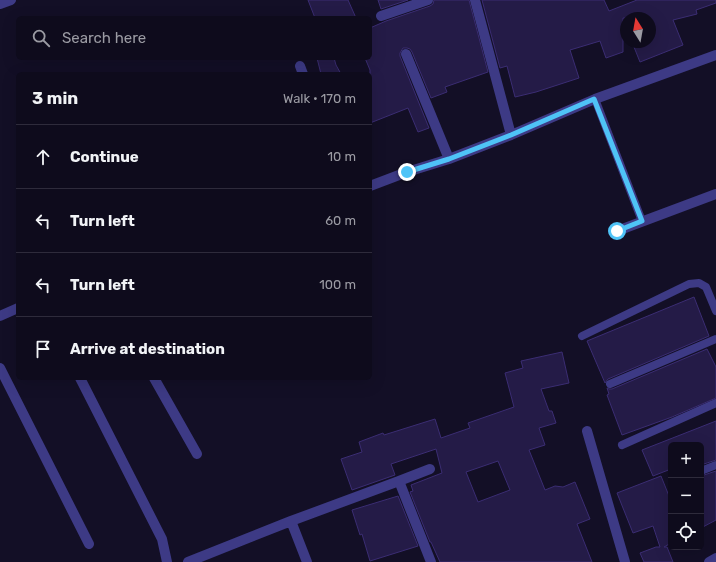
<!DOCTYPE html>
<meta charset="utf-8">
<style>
body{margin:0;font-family:Rubik,sans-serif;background:#1c1929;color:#f1f3f6}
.controls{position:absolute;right:12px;bottom:12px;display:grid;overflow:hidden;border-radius:6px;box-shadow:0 4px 16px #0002}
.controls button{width:36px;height:36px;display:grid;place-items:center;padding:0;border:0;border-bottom:1px solid #2e2b3b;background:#0e0b1c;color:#f1f3f6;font:20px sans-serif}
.compass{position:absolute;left:620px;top:12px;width:36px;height:36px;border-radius:50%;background:#0e0b1c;box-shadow:0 4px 16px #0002;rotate:349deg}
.stop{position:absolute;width:12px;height:12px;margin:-9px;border:3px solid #4fc3f7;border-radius:50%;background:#fff}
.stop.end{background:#4fc3f7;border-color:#fff;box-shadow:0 1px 4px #0008}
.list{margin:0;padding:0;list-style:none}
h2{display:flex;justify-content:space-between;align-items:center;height:52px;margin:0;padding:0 16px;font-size:17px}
h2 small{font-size:13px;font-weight:400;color:#9b9ba3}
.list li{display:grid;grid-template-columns:26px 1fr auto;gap:12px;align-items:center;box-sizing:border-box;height:64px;padding:0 16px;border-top:1px solid #2e2b3b}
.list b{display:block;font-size:15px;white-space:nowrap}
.list em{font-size:13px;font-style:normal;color:#9b9ba3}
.icon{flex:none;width:22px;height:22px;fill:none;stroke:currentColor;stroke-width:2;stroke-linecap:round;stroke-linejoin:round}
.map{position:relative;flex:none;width:716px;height:562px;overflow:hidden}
.search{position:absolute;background:#0e0b1c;box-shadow:0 4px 16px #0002;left:16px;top:16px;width:356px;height:44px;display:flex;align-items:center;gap:10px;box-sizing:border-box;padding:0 14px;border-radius:6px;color:#9b9ba3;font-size:15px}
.panel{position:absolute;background:#0e0b1c;box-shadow:0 4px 16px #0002;left:16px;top:72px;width:356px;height:308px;border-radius:6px}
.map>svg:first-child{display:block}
.building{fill:#241b47;stroke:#3b2d73;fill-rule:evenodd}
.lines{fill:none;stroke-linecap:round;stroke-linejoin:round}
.service{stroke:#3d3a85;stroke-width:8}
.minor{stroke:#3d3a85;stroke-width:10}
.tertiary{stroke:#3d3a85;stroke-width:10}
.route{stroke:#4fc3f7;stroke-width:5}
</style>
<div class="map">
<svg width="716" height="562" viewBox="0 0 716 562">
<rect width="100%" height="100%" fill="#130f26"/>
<!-- building -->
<path class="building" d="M 308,0 L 348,0 L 356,18 L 315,18 Z
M 378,0 L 408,0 L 381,9 Z
M 434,0 L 469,0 L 488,72 L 445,87 L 447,92 L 431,98 L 412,52 L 410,49 L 407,48 L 403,48 L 400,53 L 400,56 L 429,128 L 418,132 L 408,108 L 370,123 L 370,70 L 365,58 L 370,58 L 370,28 L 386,21 L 430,6 L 433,4 Z
M 482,0 L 604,0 L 609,11 L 637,0 L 716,0 L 716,3 L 696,10 L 697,14 L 673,20 L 683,45 L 640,62 L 632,42 L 650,42 L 650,18 L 623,18 L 623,52 L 606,58 L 600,41 L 570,50 L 579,78 L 536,92 L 515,97 L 507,66 L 500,68 Z
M 317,58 L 334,58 L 336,65 L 341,74 L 321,74 Z
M 694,297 L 709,336 L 608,379 L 605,383 L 587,341 Z
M 707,349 L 716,367 L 716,398 L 672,417 L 622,435 L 607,395 L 609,394 L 607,388 L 609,389 L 612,389 Z
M 562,352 L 569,383 L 541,389 L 549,411 L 552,411 L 556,423 L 539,428 L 545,445 L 529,450 L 545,490 L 555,486 L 563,487 L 575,482 L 590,519 L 577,524 L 592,562 L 440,562 L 431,542 L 430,542 L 410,492 L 413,491 L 411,485 L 442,473 L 436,449 L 391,464 L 395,475 L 352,490 L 341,459 L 362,452 L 359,442 L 383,433 L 384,435 L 435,419 L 441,438 L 470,428 L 468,423 L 514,407 L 505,373 L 523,368 L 521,361 ZM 498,461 L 510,490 L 478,502 L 466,472 Z
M 716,421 L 716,460 L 701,465 L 701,445 L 671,445 L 671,469 L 653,476 L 642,450 Z
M 716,471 L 716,520 L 701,528 L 701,476 Z
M 661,476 L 671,501 L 671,543 L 664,547 L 667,547 L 673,562 L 644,562 L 640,553 L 656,547 L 660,547 L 653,526 L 633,533 L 617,493 Z
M 398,496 L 418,546 L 370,561 L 362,534 L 360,535 L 352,510 Z"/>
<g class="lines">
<!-- service -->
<path class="service" d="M 595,99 L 642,221
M 582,336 L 689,284 L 699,283 L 706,287 L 716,311
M 610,384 L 716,339
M 622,445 L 716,403
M 701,471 L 716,465"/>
<!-- minor -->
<path class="minor" d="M 475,0 L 511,135 L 595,99 L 716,55
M 0,4 L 11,0
M 381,16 L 428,0
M 406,54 L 449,159
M 300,66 L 303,74
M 370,186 L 407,172 L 449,159 L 511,135
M 617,231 L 716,194
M 0,316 L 18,308
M 0,368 L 89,544
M 80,378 L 162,539 L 167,562
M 154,378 L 197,454
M 587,431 L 625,562
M 399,481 L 430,469
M 291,521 L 307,562
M 188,562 L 291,521 L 399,481 L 431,562"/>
<!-- tertiary -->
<path class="tertiary" d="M 709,562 L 716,558"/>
</g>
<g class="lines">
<!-- route -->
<path class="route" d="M 407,172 L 449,159 L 511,135 L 594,99 L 642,221 L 617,231"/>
</g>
</svg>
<div class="controls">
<button>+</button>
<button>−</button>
<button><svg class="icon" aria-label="locate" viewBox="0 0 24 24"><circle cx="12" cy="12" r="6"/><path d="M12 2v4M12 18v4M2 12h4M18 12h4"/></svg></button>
</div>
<svg class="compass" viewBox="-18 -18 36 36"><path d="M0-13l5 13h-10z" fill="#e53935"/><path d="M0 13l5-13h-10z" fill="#9b9ba3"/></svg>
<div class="stop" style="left:617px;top:231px"></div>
<div class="stop end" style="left:407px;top:172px"></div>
<div class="search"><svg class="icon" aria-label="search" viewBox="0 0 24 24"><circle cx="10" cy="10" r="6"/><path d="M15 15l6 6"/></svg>Search here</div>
<section class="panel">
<h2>3 min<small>Walk · 170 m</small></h2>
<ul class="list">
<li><svg class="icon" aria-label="ahead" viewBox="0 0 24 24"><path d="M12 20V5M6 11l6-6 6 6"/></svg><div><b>Continue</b></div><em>10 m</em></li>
<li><svg class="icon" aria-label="left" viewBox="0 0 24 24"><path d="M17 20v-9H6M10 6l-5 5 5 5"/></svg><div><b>Turn left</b></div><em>60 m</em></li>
<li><svg class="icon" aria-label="left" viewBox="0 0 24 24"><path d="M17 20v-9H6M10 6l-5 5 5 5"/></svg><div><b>Turn left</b></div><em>100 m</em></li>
<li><svg class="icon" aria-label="arrive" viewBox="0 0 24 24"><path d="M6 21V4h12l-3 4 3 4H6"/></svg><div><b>Arrive at destination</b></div></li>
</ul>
</section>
</div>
